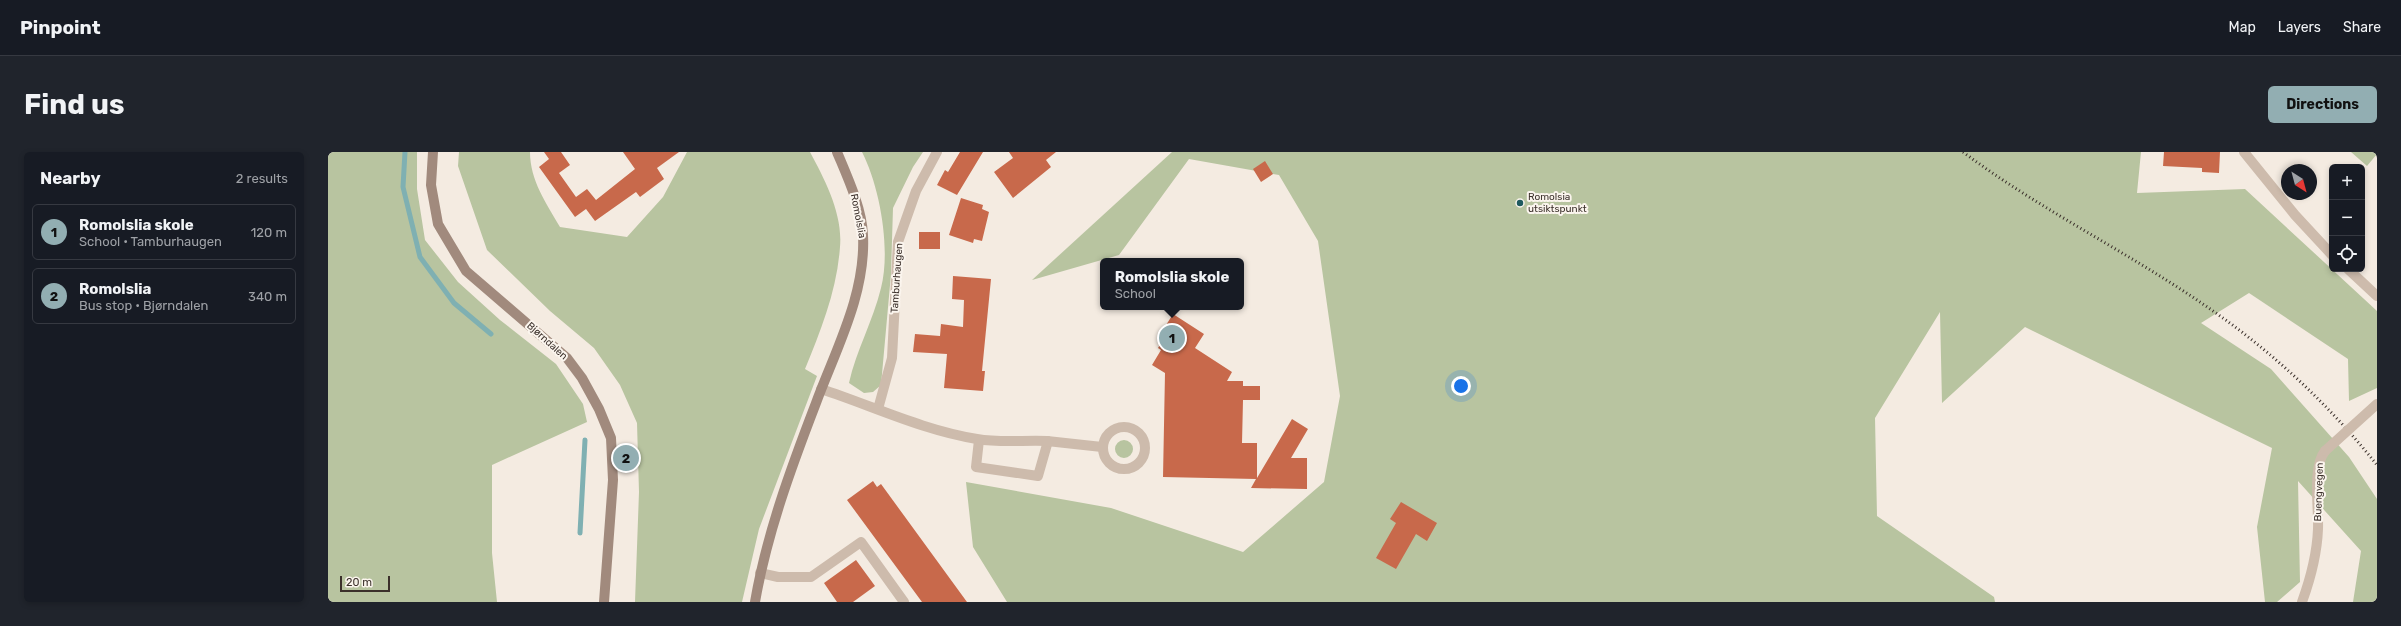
<!DOCTYPE html>
<meta charset="utf-8">
<style>
body{margin:0;font-family:Rubik,sans-serif;background:#20242c;color:#f1f3f6}
.controls{position:absolute;right:12px;top:12px;display:grid;overflow:hidden;border-radius:6px;box-shadow:0 2px 6px #0003}
.controls button{width:36px;height:36px;display:grid;place-items:center;padding:0;border:0;border-bottom:1px solid #363941;background:#171b24;color:#f1f3f6;font:20px sans-serif}
.compass{position:absolute;left:1953px;top:12px;width:36px;height:36px;border-radius:50%;background:#171b24;box-shadow:0 2px 6px #0003;rotate:144deg}
.scale{position:absolute;left:12px;bottom:10px;width:50px;box-sizing:border-box;padding-left:4px;border:2px solid #3b302b;border-top:0;font-size:11px;line-height:14px;white-space:nowrap;color:#3b302b;-webkit-text-stroke:3px #fbf5ee;paint-order:stroke}
.you{position:absolute;left:1133px;top:234px;width:14px;height:14px;margin:-10px;border:3px solid #fff;border-radius:50%;background:#1a73e8;box-shadow:0 0 0 6px #1a73e833}
.badge{display:grid;place-items:center;width:26px;height:26px;border-radius:50%;background:#92aeb2;color:#111;font-size:13px;font-weight:700}
.pin{position:absolute;translate:-50% -50%;border:2px solid #fff;box-shadow:0 1px 4px #0006}
.popup{position:absolute;left:772px;top:106px;width:144px;height:52px;box-sizing:border-box;display:grid;place-content:center;border-radius:6px;background:#171b24;filter:drop-shadow(0 1px 3px #0005);font-size:13px;white-space:nowrap;color:#9ea1a6}
.popup b{font-size:15px;color:#f1f3f6}
.popup::after{content:'';position:absolute;left:50%;top:100%;margin-left:-8px;border:8px solid transparent;border-top-color:#171b24}
.list{margin:0;padding:0;list-style:none}
h2{display:flex;justify-content:space-between;align-items:center;height:52px;margin:0;padding:0 16px;font-size:17px}
h2 small{font-size:13px;font-weight:400;color:#9ea1a6}
.list li{display:grid;grid-template-columns:26px 1fr auto;gap:12px;align-items:center;box-sizing:border-box;height:56px;margin:0 8px 8px;padding:0 8px;border:1px solid #363941;border-radius:6px}
.list b{display:block;font-size:15px;white-space:nowrap}
.list p{margin:0;font-size:13px;white-space:nowrap;color:#9ea1a6}
.list em{font-size:13px;font-style:normal;color:#9ea1a6}
.icon{flex:none;width:22px;height:22px;fill:none;stroke:currentColor;stroke-width:2;stroke-linecap:round;stroke-linejoin:round}
.map{position:relative;flex:none;width:2049px;height:450px;overflow:hidden;border-radius:6px}
header{display:flex;align-items:center;gap:24px;box-sizing:border-box;height:56px;padding:0 20px;background:#171b24;border-bottom:1px solid #363941}
header strong{font-size:19px}
nav{display:flex;gap:22px;margin-inline-start:auto;font-size:14px}
.intro{display:flex;align-items:center;justify-content:space-between;box-sizing:border-box;height:96px;padding:0 24px}
h1{margin:0;font-size:28px}
.button{padding:10px 18px;border-radius:6px;background:#92aeb2;color:#111;font-size:14px;font-weight:700}
main{display:flex;gap:24px;padding:0 24px}
aside{flex:1;background:#171b24;border-radius:6px;box-shadow:0 2px 6px #0003}
.map>svg:first-child{display:block}
.green{fill:#b8c4a0}
.lines{fill:none;stroke-linecap:round;stroke-linejoin:round}
.stream{stroke:#7fb0b2;stroke-width:5}
.building{fill:#c8694b}
.lane{stroke:#cdbbac;stroke-width:10}
.street{stroke:#cdbbac;stroke-width:10}
.secondary{stroke:#a18a7d;stroke-width:10}
.rail{stroke:#3b302b;stroke-width:3;stroke-dasharray:1 3;stroke-linecap:butt}
.street-bridge{stroke:#cdbbac;stroke-width:10}
.poi-dot{fill:#1f5a5e;stroke:#fbf5ee;stroke-width:1.5}
.labels{text-anchor:middle;dominant-baseline:central;stroke-width:4;stroke-linejoin:round;paint-order:stroke}
.poi-label{font-size:10px;fill:#3b302b;stroke:#fbf5ee;text-anchor:start}
.street-label{font-size:10px;fill:#3b302b;stroke:#fbf5ee}
</style>
<header>
<strong>Pinpoint</strong>
<nav><a>Map</a><a>Layers</a><a>Share</a></nav>
</header>
<div class="intro"><h1>Find us</h1><a class="button">Directions</a></div>
<main>
<aside>
<h2>Nearby<small>2 results</small></h2>
<ul class="list">
<li><span class="badge">1</span><div><b>Romolslia skole</b><p>School · Tamburhaugen</p></div><em>120 m</em></li>
<li><span class="badge">2</span><div><b>Romolslia</b><p>Bus stop · Bjørndalen</p></div><em>340 m</em></li>
</ul>
</aside>
<div class="map">
<svg width="2049" height="450" viewBox="0 0 2049 450">
<rect width="100%" height="100%" fill="#f4ebe1"/>
<!-- green -->
<path class="green" d="M 0,0 L 89,0 L 89,37 L 97,88 L 130,130 L 172,168 L 228,212 L 255,252 L 259,270 L 164,313 L 164,401 L 169,450 L 0,450 Z
M 131,0 L 202,0 C 202,28 218,51 232,75 L 299,85 L 335,45 L 359,0 L 482,0 C 497,28 515,62 512,95 C 509,138 493,178 477,217 L 489,224 L 431,377 L 414,450 L 307,450 L 311,340 L 309,271 L 292,233 L 266,196 L 222,159 L 159,98 L 130,14 Z
M 534,0 L 595,0 L 585,15 L 565,56 L 563,122 L 554,222 L 553,233 L 545,240 L 536,241 L 521,231 C 528,199 545,169 553,136 C 563,98 552,35 534,0 Z
M 844,0 L 1813,0 L 1809,41 L 1917,37 L 2049,159 L 2049,236 L 2021,249 L 2020,207 L 1921,141 L 1873,171 L 1943,217 L 2021,305 L 2049,347 L 2049,450 L 2025,450 L 2033,399 L 1970,329 L 1972,430 L 1949,450 L 1937,450 L 1929,375 L 1944,296 L 1697,175 L 1614,251 L 1612,160 L 1547,266 L 1549,364 L 1666,445 L 1667,450 L 679,450 L 645,395 L 638,330 L 783,356 L 915,400 L 996,330 L 1012,244 L 990,89 L 951,23 L 861,7 L 791,103 L 704,128 Z
M 2023,0 L 2049,0 L 2049,2 L 2039,14 Z
M787 297a9 9 0 1 1 18 0a9 9 0 1 1-18 0Z"/>
<g class="lines">
<!-- stream -->
<path class="stream" d="M 77,0 L 75,35 L 92,105 L 126,151 L 163,182
M 252,381 L 257,288"/>
</g>
<!-- building -->
<path class="building" d="M 216,0 L 233,0 L 242,13 L 231,21 L 248,45 L 259,37 L 268,48 L 307,17 L 295,0 L 351,0 L 329,16 L 336,27 L 312,45 L 308,40 L 267,69 L 258,57 L 247,65 L 211,15 L 221,7 Z
M 632,0 L 655,0 L 629,43 L 609,33 L 617,18 L 620,20 Z
M 681,0 L 728,0 L 718,8 L 723,15 L 685,46 L 666,20 L 685,6 Z
M 1836,0 L 1892,0 L 1891,21 L 1874,20 L 1874,16 L 1835,14 Z
M 937,9 L 945,22 L 933,30 L 925,17 Z
M 633,46 L 655,53 L 654,57 L 661,60 L 654,89 L 646,87 L 645,91 L 621,83 Z
M 591,80 L 612,80 L 612,97 L 591,97 Z
M 625,124 L 663,127 L 654,219 L 657,219 L 655,239 L 616,236 L 619,202 L 585,200 L 587,182 L 612,184 L 613,172 L 635,175 L 636,148 L 624,147 Z
M 845,162 L 876,182 L 867,196 L 904,220 L 899,229 L 915,229 L 915,234 L 932,234 L 932,248 L 915,248 L 914,291 L 929,291 L 929,326 L 964,267 L 980,277 L 963,306 L 979,306 L 979,337 L 923,336 L 928,327 L 835,325 L 837,221 L 824,213 L 833,198 L 830,196 L 839,181 L 835,178 Z
M 545,329 L 549,335 L 553,332 L 639,450 L 594,450 L 519,348 Z
M 1073,350 L 1109,371 L 1099,389 L 1088,382 L 1068,417 L 1048,406 L 1068,371 L 1062,367 Z
M 528,408 L 547,434 L 525,450 L 509,450 L 496,431 Z"/>
<g class="lines">
<!-- lane -->
<path class="lane" d="M775 296a21 21 0 1 1 42 0a21 21 0 1 1-42 0Z
M 651,288 L 648,315 L 710,324 L 720,289
M 432,421 L 450,425 L 483,425 L 533,390 L 576,450"/>
<!-- street -->
<path class="street" d="M 1916,0 L 1967,63 L 2004,103
M 2020,117 L 2049,144
M 493,237 C 545,254 594,278 649,287 C 672,291 696,288 719,289 C 738,291 756,293 774,295
M 550,257 L 564,206 L 570,90 L 588,39 L 609,0
M 1974,450 C 1982,428 1989,402 1990,377 C 1991,356 1984,315 1997,299"/>
<!-- secondary -->
<path class="secondary" d="M 105,0 L 103,33 L 110,72 L 138,119 L 239,206 L 254,226 L 271,257 L 283,286 L 285,328 L 276,450
M 427,450 C 439,381 463,316 488,251 C 508,197 538,142 535,83 C 534,56 519,24 509,0"/>
<!-- rail -->
<path class="rail" d="M 1635,0 C 1714,59 1804,102 1885,159 C 1947,202 2002,254 2049,313"/>
<!-- street-bridge -->
<path class="street-bridge" d="M 1997,299 L 2049,252"/>
</g>
<!-- markers -->
<circle class="poi-dot" cx="1192" cy="51" r="4"/>
<g class="labels">
<!-- poi labels -->
<g class="poi-label">
<text x="1200" y="45">Romolsia<tspan x="1200" dy="12">utsiktspunkt</tspan></text>
</g>
<!-- street labels -->
<g class="street-label">
<text transform="translate(530 64) rotate(79)">Romolslia</text>
<text transform="translate(569 126) rotate(-86)">Tamburhaugen</text>
<text transform="translate(219 189) rotate(42)">Bjørndalen</text>
<text transform="translate(1991 340) rotate(-88)">Buengvegen</text>
</g>
</g>
</svg>
<div class="controls">
<button>+</button>
<button>−</button>
<button><svg class="icon" aria-label="locate" viewBox="0 0 24 24"><circle cx="12" cy="12" r="6"/><path d="M12 2v4M12 18v4M2 12h4M18 12h4"/></svg></button>
</div>
<svg class="compass" viewBox="-18 -18 36 36"><path d="M0-13l5 13h-10z" fill="#e53935"/><path d="M0 13l5-13h-10z" fill="#9ea1a6"/></svg>
<div class="scale">20 m</div>
<div class="you"></div>
<div class="pin badge" style="left:844px;top:186px">1</div>
<div class="popup"><b>Romolslia skole</b>School</div>
<div class="pin badge" style="left:298px;top:306px">2</div>
</div>
</main>
